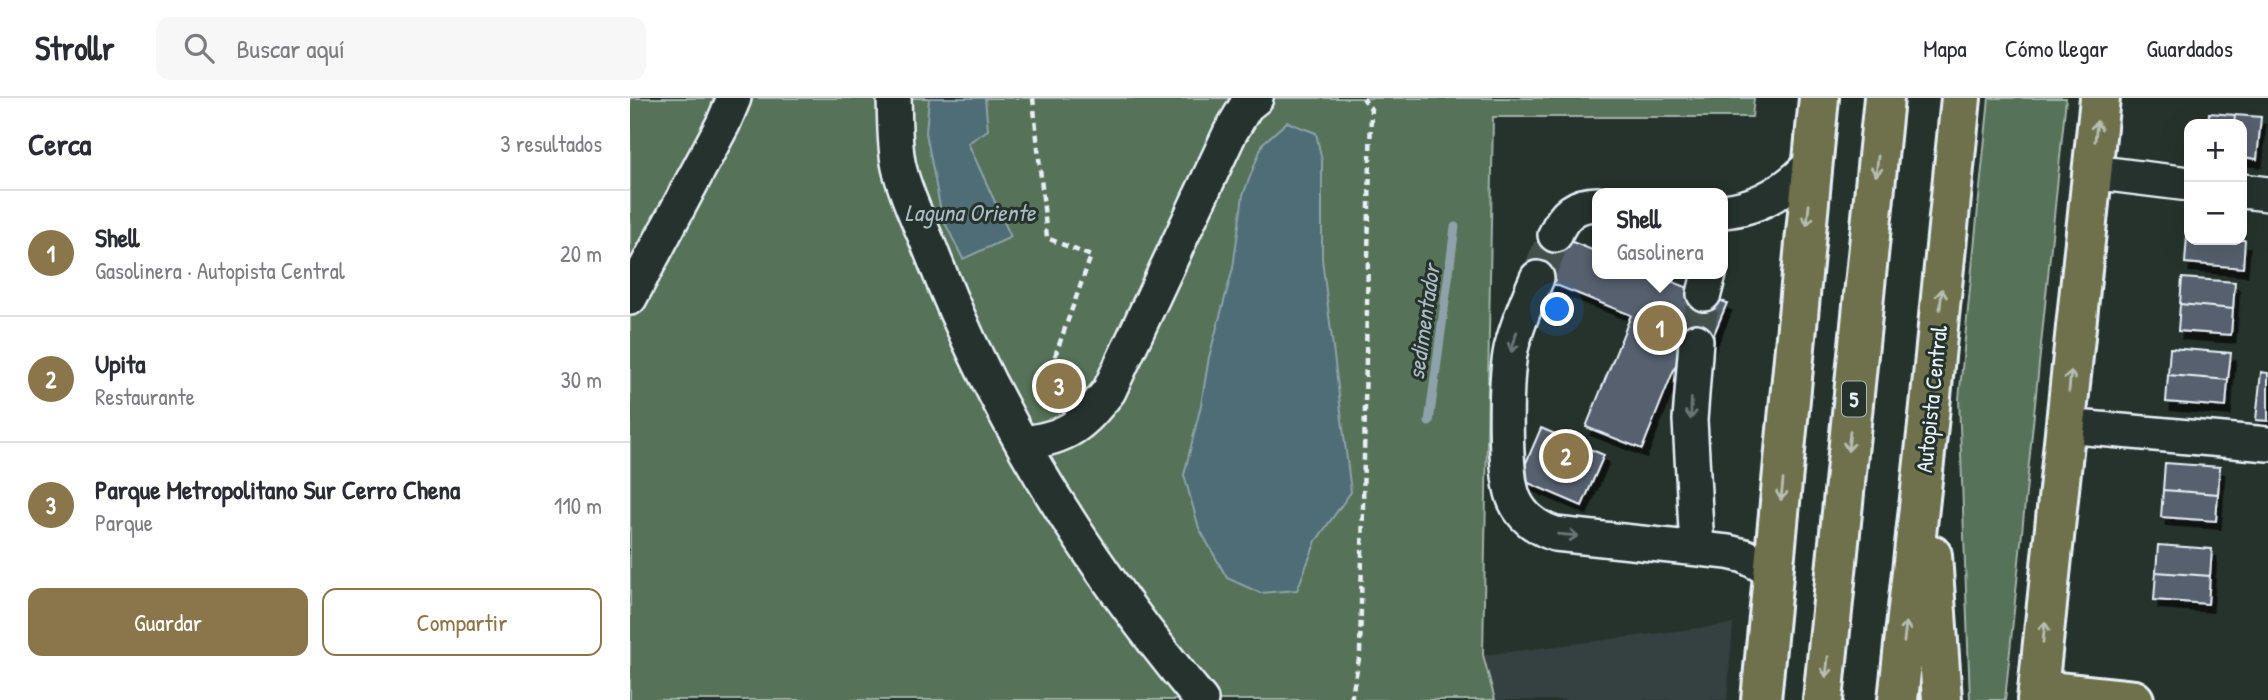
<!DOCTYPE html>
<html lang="es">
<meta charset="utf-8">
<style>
body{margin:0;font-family:"Patrick Hand",sans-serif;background:#f7f7f7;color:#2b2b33}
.controls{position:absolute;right:21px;top:21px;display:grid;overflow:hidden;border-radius:14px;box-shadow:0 7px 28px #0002}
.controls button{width:63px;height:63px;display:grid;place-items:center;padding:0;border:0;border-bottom:2px solid #e1e1e2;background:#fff;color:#2b2b33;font:35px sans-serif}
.you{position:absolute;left:928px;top:212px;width:24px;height:24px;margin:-18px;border:5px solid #fff;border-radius:50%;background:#1a73e8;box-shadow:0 0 0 10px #1a73e833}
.badge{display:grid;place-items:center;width:46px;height:46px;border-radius:50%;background:#8a764a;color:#fff;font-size:23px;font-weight:700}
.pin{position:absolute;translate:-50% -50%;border:4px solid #fff;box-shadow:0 2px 7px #0006}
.popup{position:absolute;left:962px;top:90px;width:136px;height:91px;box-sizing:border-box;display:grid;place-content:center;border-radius:14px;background:#fff;filter:drop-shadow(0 2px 5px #0005);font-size:23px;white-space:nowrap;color:#7c7c81}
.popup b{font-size:26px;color:#2b2b33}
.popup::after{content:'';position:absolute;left:50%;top:100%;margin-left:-14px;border:14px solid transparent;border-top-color:#fff}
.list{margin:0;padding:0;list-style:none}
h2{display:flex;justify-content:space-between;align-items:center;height:91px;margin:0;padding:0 28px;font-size:30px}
h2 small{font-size:23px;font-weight:400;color:#7c7c81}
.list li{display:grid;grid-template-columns:46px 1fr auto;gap:21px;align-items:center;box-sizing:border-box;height:126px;padding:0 28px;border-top:2px solid #e1e1e2}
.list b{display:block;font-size:26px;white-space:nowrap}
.list p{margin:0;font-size:23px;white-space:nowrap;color:#7c7c81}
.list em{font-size:23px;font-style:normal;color:#7c7c81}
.actions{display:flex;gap:14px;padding:21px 28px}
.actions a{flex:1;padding:16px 0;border:2px solid #8a764a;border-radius:14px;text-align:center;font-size:24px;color:#8a764a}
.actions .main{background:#8a764a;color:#fff}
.icon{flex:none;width:38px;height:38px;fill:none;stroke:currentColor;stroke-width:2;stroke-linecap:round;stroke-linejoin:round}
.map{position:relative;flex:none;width:1638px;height:602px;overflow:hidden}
header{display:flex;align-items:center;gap:42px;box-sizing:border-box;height:98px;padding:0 35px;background:#fff;border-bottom:2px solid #e1e1e2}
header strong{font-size:33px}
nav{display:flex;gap:38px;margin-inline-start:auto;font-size:24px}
.search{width:490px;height:63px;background:#f7f7f7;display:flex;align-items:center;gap:18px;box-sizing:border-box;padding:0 24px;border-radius:14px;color:#7c7c81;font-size:26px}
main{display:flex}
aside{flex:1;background:#fff}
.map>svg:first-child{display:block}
.built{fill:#354040}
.green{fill:#577259;stroke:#a0b2a8;stroke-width:2}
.water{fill:#506d76;stroke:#8da2aa;stroke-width:2}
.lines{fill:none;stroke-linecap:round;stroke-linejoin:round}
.stream{stroke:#8da2aa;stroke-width:9}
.building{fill:#57606e;stroke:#e8f1f8;stroke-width:2;filter:url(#shadow)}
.minor-tunnel{stroke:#43504b;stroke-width:33;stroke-dasharray:33 17;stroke-linecap:butt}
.minor-casing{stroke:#e8f1f8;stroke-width:38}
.major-casing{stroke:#e8f1f8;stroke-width:44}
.highway-casing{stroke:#e8f1f8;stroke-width:44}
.path{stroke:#e8f1f8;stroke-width:4.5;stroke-dasharray:7 5;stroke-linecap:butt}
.minor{stroke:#26332d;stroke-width:33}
.major{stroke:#6e714b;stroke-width:38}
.highway{stroke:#6e714b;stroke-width:38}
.oneway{stroke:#b7beb3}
.oneway2{stroke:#6a7674}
.labels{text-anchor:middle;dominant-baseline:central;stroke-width:6;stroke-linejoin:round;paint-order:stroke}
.shield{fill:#26332d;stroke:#aeb8bb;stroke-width:2}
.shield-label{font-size:21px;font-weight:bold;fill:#e8f1f8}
.street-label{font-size:23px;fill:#e8f1f8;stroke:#26332d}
.water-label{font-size:24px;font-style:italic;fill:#abbcc4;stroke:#26332d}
</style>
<header>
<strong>Strollr</strong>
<div class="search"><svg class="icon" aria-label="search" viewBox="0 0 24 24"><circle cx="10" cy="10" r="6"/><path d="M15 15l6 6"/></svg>Buscar aquí</div>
<nav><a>Mapa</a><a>Cómo llegar</a><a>Guardados</a></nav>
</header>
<main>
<aside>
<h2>Cerca<small>3 resultados</small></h2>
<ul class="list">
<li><span class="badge">1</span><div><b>Shell</b><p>Gasolinera · Autopista Central</p></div><em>20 m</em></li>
<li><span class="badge">2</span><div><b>Upita</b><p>Restaurante</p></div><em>30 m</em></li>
<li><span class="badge">3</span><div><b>Parque Metropolitano Sur Cerro Chena</b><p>Parque</p></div><em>110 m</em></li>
</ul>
<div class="actions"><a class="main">Guardar</a><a>Compartir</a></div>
</aside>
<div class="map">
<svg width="1638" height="602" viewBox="0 0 1638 602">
<defs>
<filter id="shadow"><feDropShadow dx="4.5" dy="8" stdDeviation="0" flood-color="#0009"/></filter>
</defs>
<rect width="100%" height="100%" fill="#26332d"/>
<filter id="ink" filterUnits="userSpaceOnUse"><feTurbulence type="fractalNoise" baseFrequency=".0143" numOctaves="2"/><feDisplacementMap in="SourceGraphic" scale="14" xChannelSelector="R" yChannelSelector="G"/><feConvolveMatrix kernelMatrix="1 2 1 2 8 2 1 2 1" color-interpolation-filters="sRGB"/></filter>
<g filter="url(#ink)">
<!-- built -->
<path class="built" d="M 1103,526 L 1097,602 L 865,602 L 853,557 Z"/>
<!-- green -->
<path class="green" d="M 0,0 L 1124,0 L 1122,19 L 863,19 L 853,557 L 865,602 L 0,602 Z
M 1359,0 L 1436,0 L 1375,602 L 1340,602 L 1329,301 Z"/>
<!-- water -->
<path class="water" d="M 299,0 L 355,0 L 358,32 L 338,45 L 381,139 L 333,161 L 312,119 L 296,35 Z
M 657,24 L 686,35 L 692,63 L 692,161 L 721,394 L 686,443 L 667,492 L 630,495 L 597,480 L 569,430 L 554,377 L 571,307 L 579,259 L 603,170 L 613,97 L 633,45 Z"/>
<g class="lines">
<!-- stream -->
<path class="stream" d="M 799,324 L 825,129"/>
</g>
<!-- building -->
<path class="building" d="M 1579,15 L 1605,17 L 1604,26 L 1578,26 Z
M 1605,17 L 1631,19 L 1627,61 L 1612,59 L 1612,26 L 1604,26 Z
M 913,132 L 967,154 L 967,176 L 1023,176 L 1097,205 L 1079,248 L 1057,239 L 1012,351 L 956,329 L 1001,217 L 896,175 Z
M 1557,137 L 1559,138 L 1559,142 L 1615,142 L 1613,170 L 1555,165 Z
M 1552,180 L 1605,184 L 1603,211 L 1550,206 Z
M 1550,206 L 1603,211 L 1601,237 L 1548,233 Z
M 1540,250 L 1601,255 L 1598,282 L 1538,277 Z
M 1631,274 L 1638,275 L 1638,323 L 1626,322 Z
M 1538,277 L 1598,282 L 1596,309 L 1536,304 Z
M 911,330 L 974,357 L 952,408 L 889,381 Z
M 1535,365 L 1590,369 L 1588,396 L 1533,392 Z
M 1533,392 L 1588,396 L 1586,423 L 1531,419 Z
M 1528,447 L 1582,451 L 1580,478 L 1526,474 Z
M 1526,474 L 1580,478 L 1578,506 L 1524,502 Z"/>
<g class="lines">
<!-- minor-tunnel -->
<path class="minor-tunnel" d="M 907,180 L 925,137
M 1066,243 L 1074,196"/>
<!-- minor casing -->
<g class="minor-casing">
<path id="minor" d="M 264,0 C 265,22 264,47 269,69 C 276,99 292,129 303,158 C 365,319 461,470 571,602
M 1462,74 L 1559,86
M 1612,93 L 1638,96
M 1093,113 C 1130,110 1160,90 1184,63
M 925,137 C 933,117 945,106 967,106
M 907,180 C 897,203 887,227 881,251 C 875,280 873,378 885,403 C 893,420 907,430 925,436 L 1098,454 L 1115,458 L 1144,474
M 1074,196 L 1079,176
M 0,200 L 93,26 L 104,0
M 1066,243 L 1060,322 L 1067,450
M 1435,328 L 1638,346
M 393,345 C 438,340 452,327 479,293 L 600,35 L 616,8 L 626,0"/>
</g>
<!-- major casing -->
<g class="major-casing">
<path id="major" d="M 1408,592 L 1504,602
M 1131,602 L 1189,0
M 1407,602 L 1470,0"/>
</g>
<!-- highway casing -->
<g class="highway-casing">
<path id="highway" d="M 1302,457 L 1312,602
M 1193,602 L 1254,0
M 1268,602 L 1299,318 L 1331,0"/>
</g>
<!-- path -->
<path class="path" d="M 403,0 L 417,140 L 461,158 L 407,308
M 721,602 L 730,556 L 741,11 L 733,0"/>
<!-- minor -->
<use href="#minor" class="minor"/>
<!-- major -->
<use href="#major" class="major"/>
<!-- highway -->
<use href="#highway" class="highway"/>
</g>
<!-- one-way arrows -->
<defs><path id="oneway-shaft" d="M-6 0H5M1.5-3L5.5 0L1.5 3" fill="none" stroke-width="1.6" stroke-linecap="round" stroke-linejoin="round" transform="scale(1.75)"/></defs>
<g class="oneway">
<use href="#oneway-shaft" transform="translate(1466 33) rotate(-84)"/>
<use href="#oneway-shaft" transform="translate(1247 68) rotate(96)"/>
<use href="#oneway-shaft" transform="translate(1178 117) rotate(96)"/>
<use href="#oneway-shaft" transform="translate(1311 201) rotate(-84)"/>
<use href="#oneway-shaft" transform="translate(1440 283) rotate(-84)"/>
<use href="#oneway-shaft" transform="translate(1219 343) rotate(96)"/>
<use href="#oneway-shaft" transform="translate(1152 392) rotate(96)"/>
<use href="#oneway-shaft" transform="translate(1275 534) rotate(-84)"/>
<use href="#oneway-shaft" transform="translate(1414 534) rotate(-84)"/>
<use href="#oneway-shaft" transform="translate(1197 569) rotate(96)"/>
</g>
<g class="oneway2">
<use href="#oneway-shaft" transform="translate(884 244) rotate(105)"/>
<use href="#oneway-shaft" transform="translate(1061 311) rotate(92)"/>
<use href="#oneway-shaft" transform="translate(938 437) rotate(5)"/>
</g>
</g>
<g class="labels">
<!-- shield labels -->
<rect class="shield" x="1212" y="283.5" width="24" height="35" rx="5"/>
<g class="shield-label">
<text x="1224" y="301">5</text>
</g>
<!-- street labels -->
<g class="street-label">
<text transform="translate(1301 301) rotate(-84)">Autopista Central</text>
</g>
<!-- water labels -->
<g class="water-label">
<text x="340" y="114">Laguna Oriente</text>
<text transform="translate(793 224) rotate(-82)">sedimentador</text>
</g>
</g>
</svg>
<div class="controls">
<button>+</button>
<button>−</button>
</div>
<div class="you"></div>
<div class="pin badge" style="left:1030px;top:230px">1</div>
<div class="popup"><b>Shell</b>Gasolinera</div>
<div class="pin badge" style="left:936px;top:358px">2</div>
<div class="pin badge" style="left:429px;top:288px">3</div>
</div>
</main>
